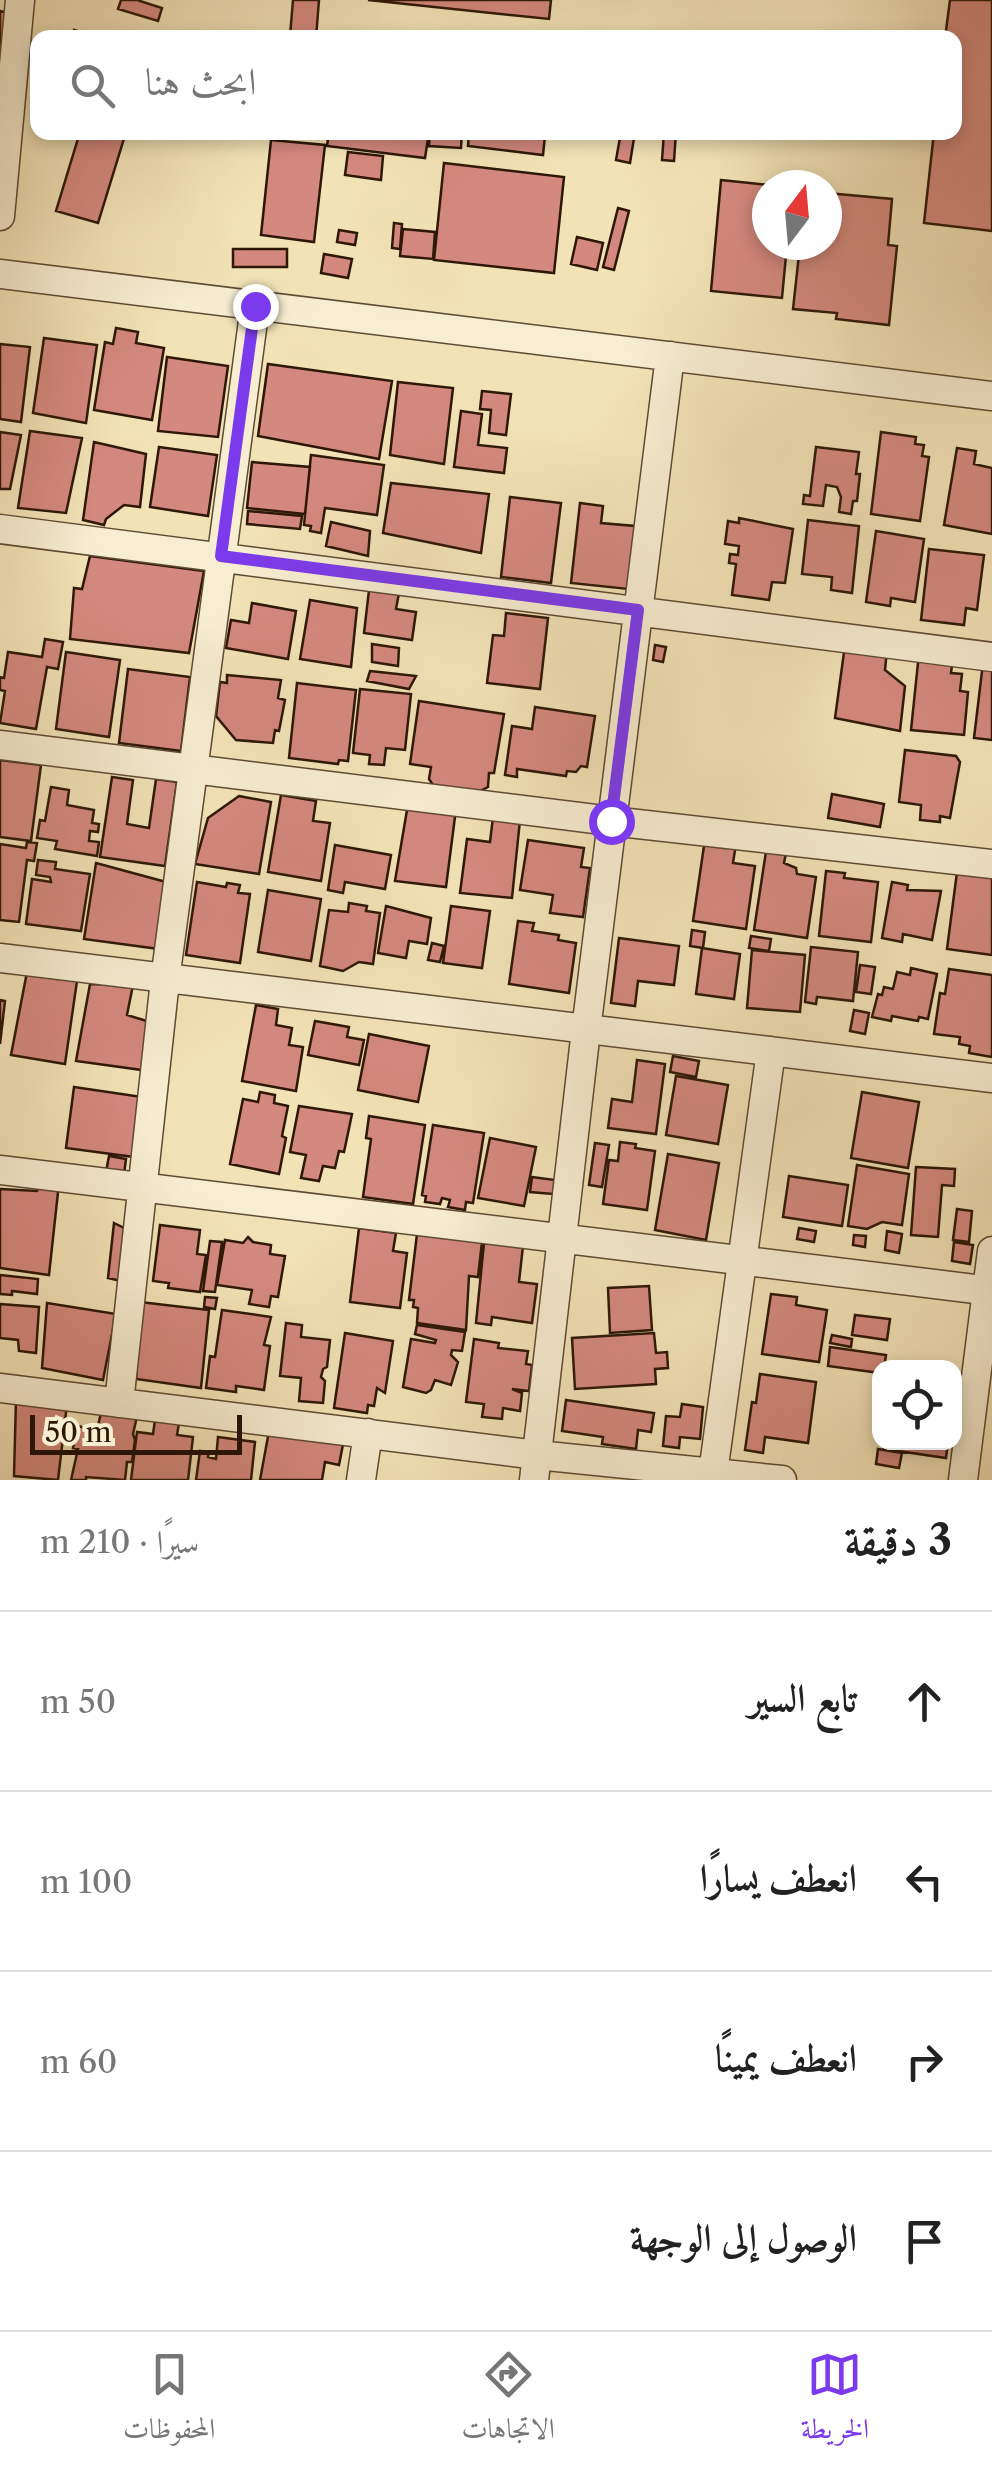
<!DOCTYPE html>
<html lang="ar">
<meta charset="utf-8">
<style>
body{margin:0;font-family:"Libre Caslon Text",Amiri,serif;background:#f6f6f6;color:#222;direction:rtl}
.controls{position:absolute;right:30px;bottom:30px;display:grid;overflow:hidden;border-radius:20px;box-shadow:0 5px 15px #0003}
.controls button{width:90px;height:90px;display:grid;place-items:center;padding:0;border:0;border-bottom:2px solid #e0e0e0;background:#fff;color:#222;font:50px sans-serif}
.compass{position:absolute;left:752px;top:170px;width:90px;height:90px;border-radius:50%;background:#fff;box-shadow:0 5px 15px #0003;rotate:16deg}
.scale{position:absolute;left:30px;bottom:25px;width:212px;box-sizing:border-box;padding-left:10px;border:5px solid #2e1707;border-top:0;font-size:28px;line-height:35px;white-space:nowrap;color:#2e1707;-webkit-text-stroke:8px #f7edd0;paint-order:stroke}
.stop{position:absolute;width:30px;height:30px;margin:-22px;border:8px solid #7c3aed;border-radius:50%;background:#fff}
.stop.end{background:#7c3aed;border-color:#fff;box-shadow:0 2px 10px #0008}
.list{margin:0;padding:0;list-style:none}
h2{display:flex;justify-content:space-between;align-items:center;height:130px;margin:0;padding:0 40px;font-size:42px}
h2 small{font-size:32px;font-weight:400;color:#767676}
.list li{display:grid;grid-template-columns:65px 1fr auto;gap:30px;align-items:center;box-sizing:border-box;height:180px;padding:0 40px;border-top:2px solid #e0e0e0}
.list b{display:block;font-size:38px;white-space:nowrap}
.list em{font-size:32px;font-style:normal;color:#767676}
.icon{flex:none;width:55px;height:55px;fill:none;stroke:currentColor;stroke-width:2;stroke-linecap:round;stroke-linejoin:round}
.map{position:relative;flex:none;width:992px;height:1480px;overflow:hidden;direction:ltr}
.search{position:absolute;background:#fff;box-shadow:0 5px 15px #0003;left:30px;right:30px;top:30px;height:110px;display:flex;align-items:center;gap:25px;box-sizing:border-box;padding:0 35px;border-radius:20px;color:#767676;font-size:38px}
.sheet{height:850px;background:#fff}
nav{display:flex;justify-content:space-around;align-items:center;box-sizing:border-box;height:140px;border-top:2px solid #e0e0e0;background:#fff;font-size:28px;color:#767676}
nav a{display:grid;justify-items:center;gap:5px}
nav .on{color:#7c3aed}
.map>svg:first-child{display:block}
.building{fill:#d4897e;stroke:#2e1707;stroke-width:2.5}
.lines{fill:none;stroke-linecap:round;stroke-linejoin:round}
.minor-casing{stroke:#5f4a33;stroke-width:31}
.minor{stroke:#f7edd0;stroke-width:28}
.route{stroke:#7c3aed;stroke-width:12}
</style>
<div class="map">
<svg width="992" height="1480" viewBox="0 0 992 1480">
<rect width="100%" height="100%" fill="#f2e3b7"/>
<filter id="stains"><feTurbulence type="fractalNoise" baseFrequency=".002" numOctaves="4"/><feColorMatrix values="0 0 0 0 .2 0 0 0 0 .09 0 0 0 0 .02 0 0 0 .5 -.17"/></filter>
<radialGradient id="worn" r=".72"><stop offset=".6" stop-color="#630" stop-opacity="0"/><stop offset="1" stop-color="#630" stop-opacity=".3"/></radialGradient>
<!-- building -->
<path class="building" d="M 121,0 L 137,0 L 162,8 L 158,21 L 118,9 Z
M 293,0 L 319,0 L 316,38 L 290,36 Z
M 368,0 L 551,0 L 549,19 Z
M 950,0 L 992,0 L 992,231 L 924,223 L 934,132 L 954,132 L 954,38 L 945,38 Z
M 0,11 L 13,14 L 3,58 L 0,57 Z
M 74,30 L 100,38 L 72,38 Z
M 80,132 L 126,132 L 98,223 L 56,211 Z
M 329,132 L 429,132 L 425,158 L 327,146 Z
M 430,132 L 462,132 L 461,148 L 429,146 Z
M 469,132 L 545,136 L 543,155 L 468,146 Z
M 621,132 L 635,132 L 630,163 L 616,160 Z
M 664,132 L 676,132 L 674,161 L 662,160 Z
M 271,140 L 325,145 L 314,242 L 261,235 Z
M 348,152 L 383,156 L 381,180 L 345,175 Z
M 444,163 L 564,177 L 554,273 L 434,260 Z
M 721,180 L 769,185 L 767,245 L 787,245 L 782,298 L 711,291 Z
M 827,193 L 892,199 L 888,245 L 897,246 L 889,325 L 836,319 L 837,313 L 793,309 L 800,245 L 827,245 Z
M 618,208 L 629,211 L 614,270 L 603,267 Z
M 394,223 L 402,224 L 400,249 L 392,248 Z
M 403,229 L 435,232 L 433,259 L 400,256 Z
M 339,230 L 357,233 L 355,245 L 337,242 Z
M 577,237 L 603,243 L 597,270 L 571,264 Z
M 233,249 L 287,249 L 287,267 L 233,267 Z
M 324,254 L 352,259 L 348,278 L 321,273 Z
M 116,328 L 138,332 L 136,343 L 164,348 L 152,420 L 94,410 L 105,342 L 113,344 Z
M 44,338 L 97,345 L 86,423 L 33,413 Z
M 0,344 L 30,347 L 21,422 L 0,419 Z
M 167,357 L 228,366 L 218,437 L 158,431 Z
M 268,364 L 392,381 L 379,459 L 258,436 Z
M 398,382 L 453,388 L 444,464 L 390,455 Z
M 482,391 L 511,394 L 506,435 L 489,433 L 491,410 L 480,409 Z
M 461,411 L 482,414 L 478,445 L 507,448 L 504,473 L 454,467 Z
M 30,431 L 82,438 L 66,513 L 18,508 Z
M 0,432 L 21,435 L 10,489 L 0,489 Z
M 881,432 L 916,437 L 915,444 L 924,445 L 922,456 L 929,457 L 920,521 L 871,514 Z
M 94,442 L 146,454 L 140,507 L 124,505 L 106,519 L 104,525 L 83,520 Z
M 159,447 L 217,455 L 208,516 L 150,507 Z
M 816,447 L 859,452 L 856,474 L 860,474 L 857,501 L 853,501 L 851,514 L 839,512 L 841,497 L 837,487 L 826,485 L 823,506 L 803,504 L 804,495 L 810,496 Z
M 957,448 L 976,451 L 974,464 L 992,468 L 992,534 L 944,525 Z
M 311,455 L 384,465 L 377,515 L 325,508 L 321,533 L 310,531 L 311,526 L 304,525 Z
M 252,462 L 310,467 L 305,514 L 247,508 Z
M 391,483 L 489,494 L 481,553 L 383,533 Z
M 510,497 L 561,503 L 551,583 L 501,577 Z
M 580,503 L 603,506 L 601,523 L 635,526 L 628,589 L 571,583 Z
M 248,511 L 302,516 L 300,529 L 247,524 Z
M 739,518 L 793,529 L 785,583 L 772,582 L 769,600 L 732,595 L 736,564 L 729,563 L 730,554 L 738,555 L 739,546 L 725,544 L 728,521 L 739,523 Z
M 808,520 L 859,526 L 852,593 L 831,590 L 832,577 L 802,574 Z
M 331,522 L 370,531 L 368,556 L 326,546 Z
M 876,531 L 924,539 L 915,602 L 891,598 L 890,606 L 866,602 Z
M 929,549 L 984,555 L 977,610 L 966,608 L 964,625 L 921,620 Z
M 90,556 L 204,571 L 189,653 L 70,639 L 74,588 L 82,589 Z
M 369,590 L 399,593 L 396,609 L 416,612 L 412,640 L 364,633 Z
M 310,600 L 357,608 L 351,667 L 300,659 Z
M 252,603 L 296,611 L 288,659 L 226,648 L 231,620 L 249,623 Z
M 506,613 L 548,618 L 540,689 L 487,683 L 493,635 L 504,636 Z
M 45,639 L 63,642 L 58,669 L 47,667 L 36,729 L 0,723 L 5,691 L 0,690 L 0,677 L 4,678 L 8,652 L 42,657 Z
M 372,644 L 399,648 L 398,666 L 372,662 Z
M 655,645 L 666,647 L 663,662 L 653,660 Z
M 845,645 L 887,650 L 885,670 L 905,686 L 900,731 L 835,718 Z
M 66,652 L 120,660 L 109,737 L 56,729 Z
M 919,653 L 953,657 L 951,673 L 962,674 L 960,691 L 968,692 L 964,735 L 911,730 Z
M 983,663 L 992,665 L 992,740 L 974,738 Z
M 128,669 L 190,677 L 181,751 L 119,743 Z
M 370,671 L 416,676 L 409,689 L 367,681 Z
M 227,675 L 281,680 L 278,698 L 285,700 L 279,731 L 275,730 L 273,743 L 236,740 L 216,716 L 220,682 L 227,683 Z
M 297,683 L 356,690 L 348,761 L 339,760 L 338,764 L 289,758 Z
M 360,689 L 411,694 L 405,750 L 386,748 L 384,765 L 369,764 L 370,755 L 353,753 Z
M 419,701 L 504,714 L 494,773 L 489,773 L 488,787 L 478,792 L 433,785 L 429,779 L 431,767 L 410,764 Z
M 535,707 L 595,716 L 587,767 L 581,766 L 576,772 L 567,771 L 566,776 L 517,769 L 517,777 L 505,775 L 512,726 L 532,729 Z
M 905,750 L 956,756 L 960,762 L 950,818 L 940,816 L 940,822 L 920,820 L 921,805 L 899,802 Z
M 0,760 L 41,765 L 31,841 L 0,837 Z
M 112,777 L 133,780 L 127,824 L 149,828 L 156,779 L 177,782 L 165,866 L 100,857 Z
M 51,787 L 69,790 L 67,805 L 94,810 L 92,823 L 99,824 L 98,832 L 90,831 L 89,841 L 99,842 L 97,856 L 55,849 L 57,841 L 37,838 L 40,820 L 45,821 Z
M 832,794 L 884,804 L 880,827 L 828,818 Z
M 281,795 L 316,801 L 313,821 L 330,823 L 321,881 L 268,872 Z
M 239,796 L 271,802 L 259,874 L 195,864 L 208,818 Z
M 408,804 L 456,809 L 446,887 L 395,881 Z
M 493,817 L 520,820 L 512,898 L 460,893 L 467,839 L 490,842 Z
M 705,839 L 736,844 L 733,863 L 755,866 L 746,929 L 693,921 Z
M 528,840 L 584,848 L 581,867 L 590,868 L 583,917 L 550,913 L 553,895 L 520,890 Z
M 27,842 L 37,843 L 34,861 L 27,860 L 19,922 L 0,920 L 0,844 L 26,848 Z
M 335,845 L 391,855 L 385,889 L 345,882 L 343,893 L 328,890 Z
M 767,845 L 787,848 L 784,863 L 796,868 L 797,874 L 816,877 L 807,938 L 754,930 Z
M 38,860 L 56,862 L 55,869 L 90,874 L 81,931 L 26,924 L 32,879 L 51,882 L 50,877 L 36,875 Z
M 96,863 L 166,882 L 159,949 L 84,939 Z
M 826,871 L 845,873 L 844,878 L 878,882 L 871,942 L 819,936 Z
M 957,872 L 992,877 L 992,955 L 947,949 Z
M 197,882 L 226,887 L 227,883 L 240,885 L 238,893 L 250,894 L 240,963 L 186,955 Z
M 892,882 L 908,885 L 907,890 L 941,891 L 932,940 L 903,934 L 902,942 L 882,938 Z
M 268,890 L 321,899 L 311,961 L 258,952 Z
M 349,903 L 367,906 L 366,911 L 380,913 L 373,964 L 359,962 L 343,971 L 320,966 L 329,910 L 348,912 Z
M 386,906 L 431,918 L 427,944 L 409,941 L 406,958 L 378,953 Z
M 451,906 L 490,911 L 482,968 L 443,963 Z
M 518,921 L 534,923 L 532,931 L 559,935 L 558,940 L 576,943 L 569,993 L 509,984 Z
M 692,930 L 705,932 L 703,948 L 690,946 Z
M 751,936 L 771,939 L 769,951 L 749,948 Z
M 619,938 L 679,946 L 674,985 L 638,981 L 635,1006 L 611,1003 Z
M 432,943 L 444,946 L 440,962 L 428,960 Z
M 811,947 L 858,952 L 853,1001 L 817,997 L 816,1004 L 805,1002 Z
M 702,948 L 740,954 L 734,999 L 696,994 Z
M 752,950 L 805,955 L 800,1012 L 747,1008 Z
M 860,965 L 875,967 L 871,994 L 856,992 Z
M 911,968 L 937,974 L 928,1019 L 919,1017 L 918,1021 L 892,1016 L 891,1021 L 872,1017 L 878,994 L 882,995 L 884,987 L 893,989 L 897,972 L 910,975 Z
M 949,969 L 992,975 L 992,1057 L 969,1053 L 970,1046 L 959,1044 L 960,1037 L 934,1034 L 940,993 L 945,994 Z
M 27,972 L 77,981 L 65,1064 L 11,1055 Z
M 90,984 L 133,985 L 127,1015 L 150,1022 L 142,1070 L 76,1061 Z
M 0,1000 L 5,1001 L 0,1044 Z
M 256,1005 L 278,1009 L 276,1025 L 292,1028 L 289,1045 L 303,1047 L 296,1091 L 242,1081 Z
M 854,1010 L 869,1013 L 865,1034 L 850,1031 Z
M 315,1021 L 349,1027 L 347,1037 L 364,1040 L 359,1065 L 308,1055 Z
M 369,1034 L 429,1046 L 418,1102 L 358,1090 Z
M 673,1056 L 699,1061 L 696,1077 L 670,1072 Z
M 637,1060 L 665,1064 L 656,1134 L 608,1128 L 612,1099 L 632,1102 Z
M 676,1076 L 728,1085 L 718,1144 L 666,1135 Z
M 74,1087 L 142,1097 L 134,1157 L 66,1148 Z
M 260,1092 L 275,1095 L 274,1103 L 288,1106 L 282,1136 L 286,1138 L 279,1174 L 230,1164 L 243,1099 L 258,1102 Z
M 862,1092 L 919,1102 L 908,1168 L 851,1158 Z
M 299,1106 L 352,1114 L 344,1152 L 339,1151 L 335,1168 L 323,1166 L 319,1181 L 301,1178 L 306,1155 L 290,1152 Z
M 369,1116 L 425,1125 L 413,1204 L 363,1197 L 371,1139 L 366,1138 Z
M 433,1125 L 484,1133 L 473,1203 L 466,1202 L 465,1210 L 448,1207 L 450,1200 L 442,1198 L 440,1204 L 425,1202 L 426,1196 L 422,1195 Z
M 490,1138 L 536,1147 L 524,1206 L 478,1198 Z
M 620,1142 L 636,1144 L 635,1148 L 655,1151 L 647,1210 L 603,1204 L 609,1160 L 618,1161 Z
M 595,1143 L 609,1145 L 602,1187 L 589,1185 Z
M 668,1154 L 719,1163 L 706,1240 L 655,1230 Z
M 109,1156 L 126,1159 L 124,1174 L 106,1172 Z
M 857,1165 L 909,1174 L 902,1225 L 882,1222 L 867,1229 L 848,1226 Z
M 916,1167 L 955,1169 L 954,1186 L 942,1185 L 938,1237 L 911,1235 Z
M 789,1176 L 848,1185 L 842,1226 L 783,1217 Z
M 532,1177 L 555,1180 L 553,1194 L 530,1192 Z
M 41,1182 L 59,1183 L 49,1275 L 0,1268 L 0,1189 L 37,1191 Z
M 957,1209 L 972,1211 L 969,1242 L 953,1240 Z
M 114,1223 L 126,1229 L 121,1281 L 108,1278 Z
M 160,1225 L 200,1230 L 197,1254 L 206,1255 L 200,1292 L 168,1288 L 169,1283 L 153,1281 Z
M 359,1228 L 396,1233 L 393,1251 L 407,1253 L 400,1308 L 350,1302 Z
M 799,1228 L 816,1231 L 814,1242 L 797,1239 Z
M 887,1231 L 902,1234 L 899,1253 L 885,1250 Z
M 417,1234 L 482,1242 L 478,1277 L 469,1276 L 466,1330 L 417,1323 L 418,1308 L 413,1307 L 414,1300 L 409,1300 Z
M 854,1235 L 866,1236 L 865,1247 L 853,1245 Z
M 248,1237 L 253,1242 L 271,1245 L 270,1254 L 285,1256 L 278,1297 L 271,1296 L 269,1307 L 249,1304 L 252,1290 L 217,1285 L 225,1240 L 243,1243 Z
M 210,1241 L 222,1242 L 215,1292 L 203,1291 Z
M 954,1242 L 973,1245 L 970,1264 L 952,1261 Z
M 484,1243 L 523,1246 L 519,1282 L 537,1284 L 532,1323 L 492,1317 L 491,1325 L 476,1323 Z
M 0,1275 L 38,1279 L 37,1294 L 12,1291 L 12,1295 L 0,1294 Z
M 649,1286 L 652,1330 L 610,1333 L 608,1288 Z
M 771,1294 L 797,1297 L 796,1305 L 827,1310 L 819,1362 L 762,1354 Z
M 205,1297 L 217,1298 L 215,1309 L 204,1307 Z
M 140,1302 L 209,1310 L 201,1388 L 136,1379 Z
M 47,1303 L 116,1314 L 103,1380 L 42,1368 Z
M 0,1304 L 39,1307 L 36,1353 L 19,1351 L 18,1340 L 0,1338 Z
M 222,1310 L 271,1317 L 264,1345 L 270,1346 L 264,1390 L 236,1386 L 236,1392 L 206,1388 L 210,1356 L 215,1357 Z
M 855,1315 L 890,1319 L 887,1340 L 852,1335 Z
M 286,1323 L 302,1325 L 301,1337 L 330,1340 L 327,1367 L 323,1369 L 321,1377 L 325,1381 L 323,1403 L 299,1401 L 301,1378 L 280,1376 Z
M 417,1325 L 465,1332 L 462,1351 L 452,1350 L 451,1355 L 458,1362 L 451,1385 L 435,1380 L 431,1390 L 426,1393 L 403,1387 L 411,1339 L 435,1343 L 436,1340 L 415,1334 Z
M 345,1333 L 393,1341 L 385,1393 L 377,1388 L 374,1406 L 368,1405 L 367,1413 L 334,1408 Z
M 654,1333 L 656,1353 L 667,1352 L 668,1368 L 655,1369 L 656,1384 L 575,1389 L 572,1338 Z
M 832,1335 L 852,1339 L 851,1347 L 830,1343 Z
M 474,1339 L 499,1343 L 498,1348 L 528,1351 L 526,1364 L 532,1365 L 529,1391 L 512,1389 L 522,1393 L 520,1411 L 503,1408 L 502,1419 L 482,1417 L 484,1404 L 466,1402 Z
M 830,1347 L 886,1355 L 884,1368 L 880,1368 L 880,1373 L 828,1366 Z
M 760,1374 L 816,1382 L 808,1443 L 765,1437 L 763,1453 L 745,1450 L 752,1402 L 756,1403 Z
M 16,1399 L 67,1404 L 58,1480 L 14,1476 Z
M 566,1400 L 654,1413 L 651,1432 L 638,1430 L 636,1449 L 602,1444 L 603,1437 L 562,1431 Z
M 103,1404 L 138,1412 L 133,1434 L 135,1440 L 132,1462 L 127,1462 L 125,1480 L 86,1477 L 86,1480 L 71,1480 L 78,1449 L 73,1448 L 78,1426 L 97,1430 Z
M 682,1404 L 703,1407 L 700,1439 L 680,1437 L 679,1448 L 663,1446 L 666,1416 L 680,1417 Z
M 156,1413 L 180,1417 L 177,1435 L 193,1437 L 188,1480 L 131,1480 L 137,1432 L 153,1434 Z
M 269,1431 L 345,1434 L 339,1465 L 325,1462 L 322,1480 L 260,1480 Z
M 218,1437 L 255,1442 L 251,1480 L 196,1480 L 200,1451 L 209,1452 L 208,1457 L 216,1459 Z
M 885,1442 L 948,1442 L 946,1458 L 884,1449 Z
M 878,1449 L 902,1453 L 899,1468 L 876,1464 Z"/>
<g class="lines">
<!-- minor casing -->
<g class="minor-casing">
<path id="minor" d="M 0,216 L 20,0
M 0,274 L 992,396
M 0,529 L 992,657
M 0,745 L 611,821 L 992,864
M 0,958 L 992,1078
M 0,1170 L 992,1291
M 0,1388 L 537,1455 L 782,1480
M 119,1403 L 165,980 L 255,306
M 713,1473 L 771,1051
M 361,1480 L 368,1433
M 534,1480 L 586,1030 L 670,356
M 963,1480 L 992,1251"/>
</g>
<!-- minor -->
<use href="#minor" class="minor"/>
</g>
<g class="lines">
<!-- route -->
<path class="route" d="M 255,306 L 221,556 L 638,610 L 611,821"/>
</g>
<rect width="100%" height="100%" filter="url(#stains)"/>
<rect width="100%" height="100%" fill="url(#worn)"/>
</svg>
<div class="controls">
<button><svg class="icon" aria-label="locate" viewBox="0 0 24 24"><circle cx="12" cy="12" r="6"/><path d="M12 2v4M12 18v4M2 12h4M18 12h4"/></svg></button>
</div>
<svg class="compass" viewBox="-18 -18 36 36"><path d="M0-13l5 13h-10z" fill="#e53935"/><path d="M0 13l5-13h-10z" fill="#767676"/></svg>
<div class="scale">50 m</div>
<div class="stop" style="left:611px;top:821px"></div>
<div class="stop end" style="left:255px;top:306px"></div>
<div class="search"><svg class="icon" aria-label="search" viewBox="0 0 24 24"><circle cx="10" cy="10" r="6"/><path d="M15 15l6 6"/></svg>ابحث هنا</div>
</div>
<section class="sheet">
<h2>3 دقيقة<small>سيرًا · 210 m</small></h2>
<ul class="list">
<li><svg class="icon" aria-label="ahead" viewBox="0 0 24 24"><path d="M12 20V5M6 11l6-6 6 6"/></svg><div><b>تابع السير</b></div><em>50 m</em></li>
<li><svg class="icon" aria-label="left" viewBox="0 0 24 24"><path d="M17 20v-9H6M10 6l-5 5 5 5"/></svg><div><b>انعطف يسارًا</b></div><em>100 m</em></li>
<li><svg class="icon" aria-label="right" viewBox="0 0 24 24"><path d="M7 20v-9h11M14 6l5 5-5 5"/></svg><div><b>انعطف يمينًا</b></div><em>60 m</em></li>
<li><svg class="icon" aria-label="arrive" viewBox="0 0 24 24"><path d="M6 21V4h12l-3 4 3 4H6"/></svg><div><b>الوصول إلى الوجهة</b></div></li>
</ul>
</section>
<nav>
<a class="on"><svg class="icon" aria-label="map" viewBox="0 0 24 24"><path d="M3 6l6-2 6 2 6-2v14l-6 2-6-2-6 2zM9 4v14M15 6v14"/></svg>الخريطة</a>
<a><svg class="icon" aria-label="directions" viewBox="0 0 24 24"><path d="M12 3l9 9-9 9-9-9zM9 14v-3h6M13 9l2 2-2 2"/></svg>الاتجاهات</a>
<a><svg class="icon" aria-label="saved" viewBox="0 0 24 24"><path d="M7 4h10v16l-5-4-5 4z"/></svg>المحفوظات</a>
</nav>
